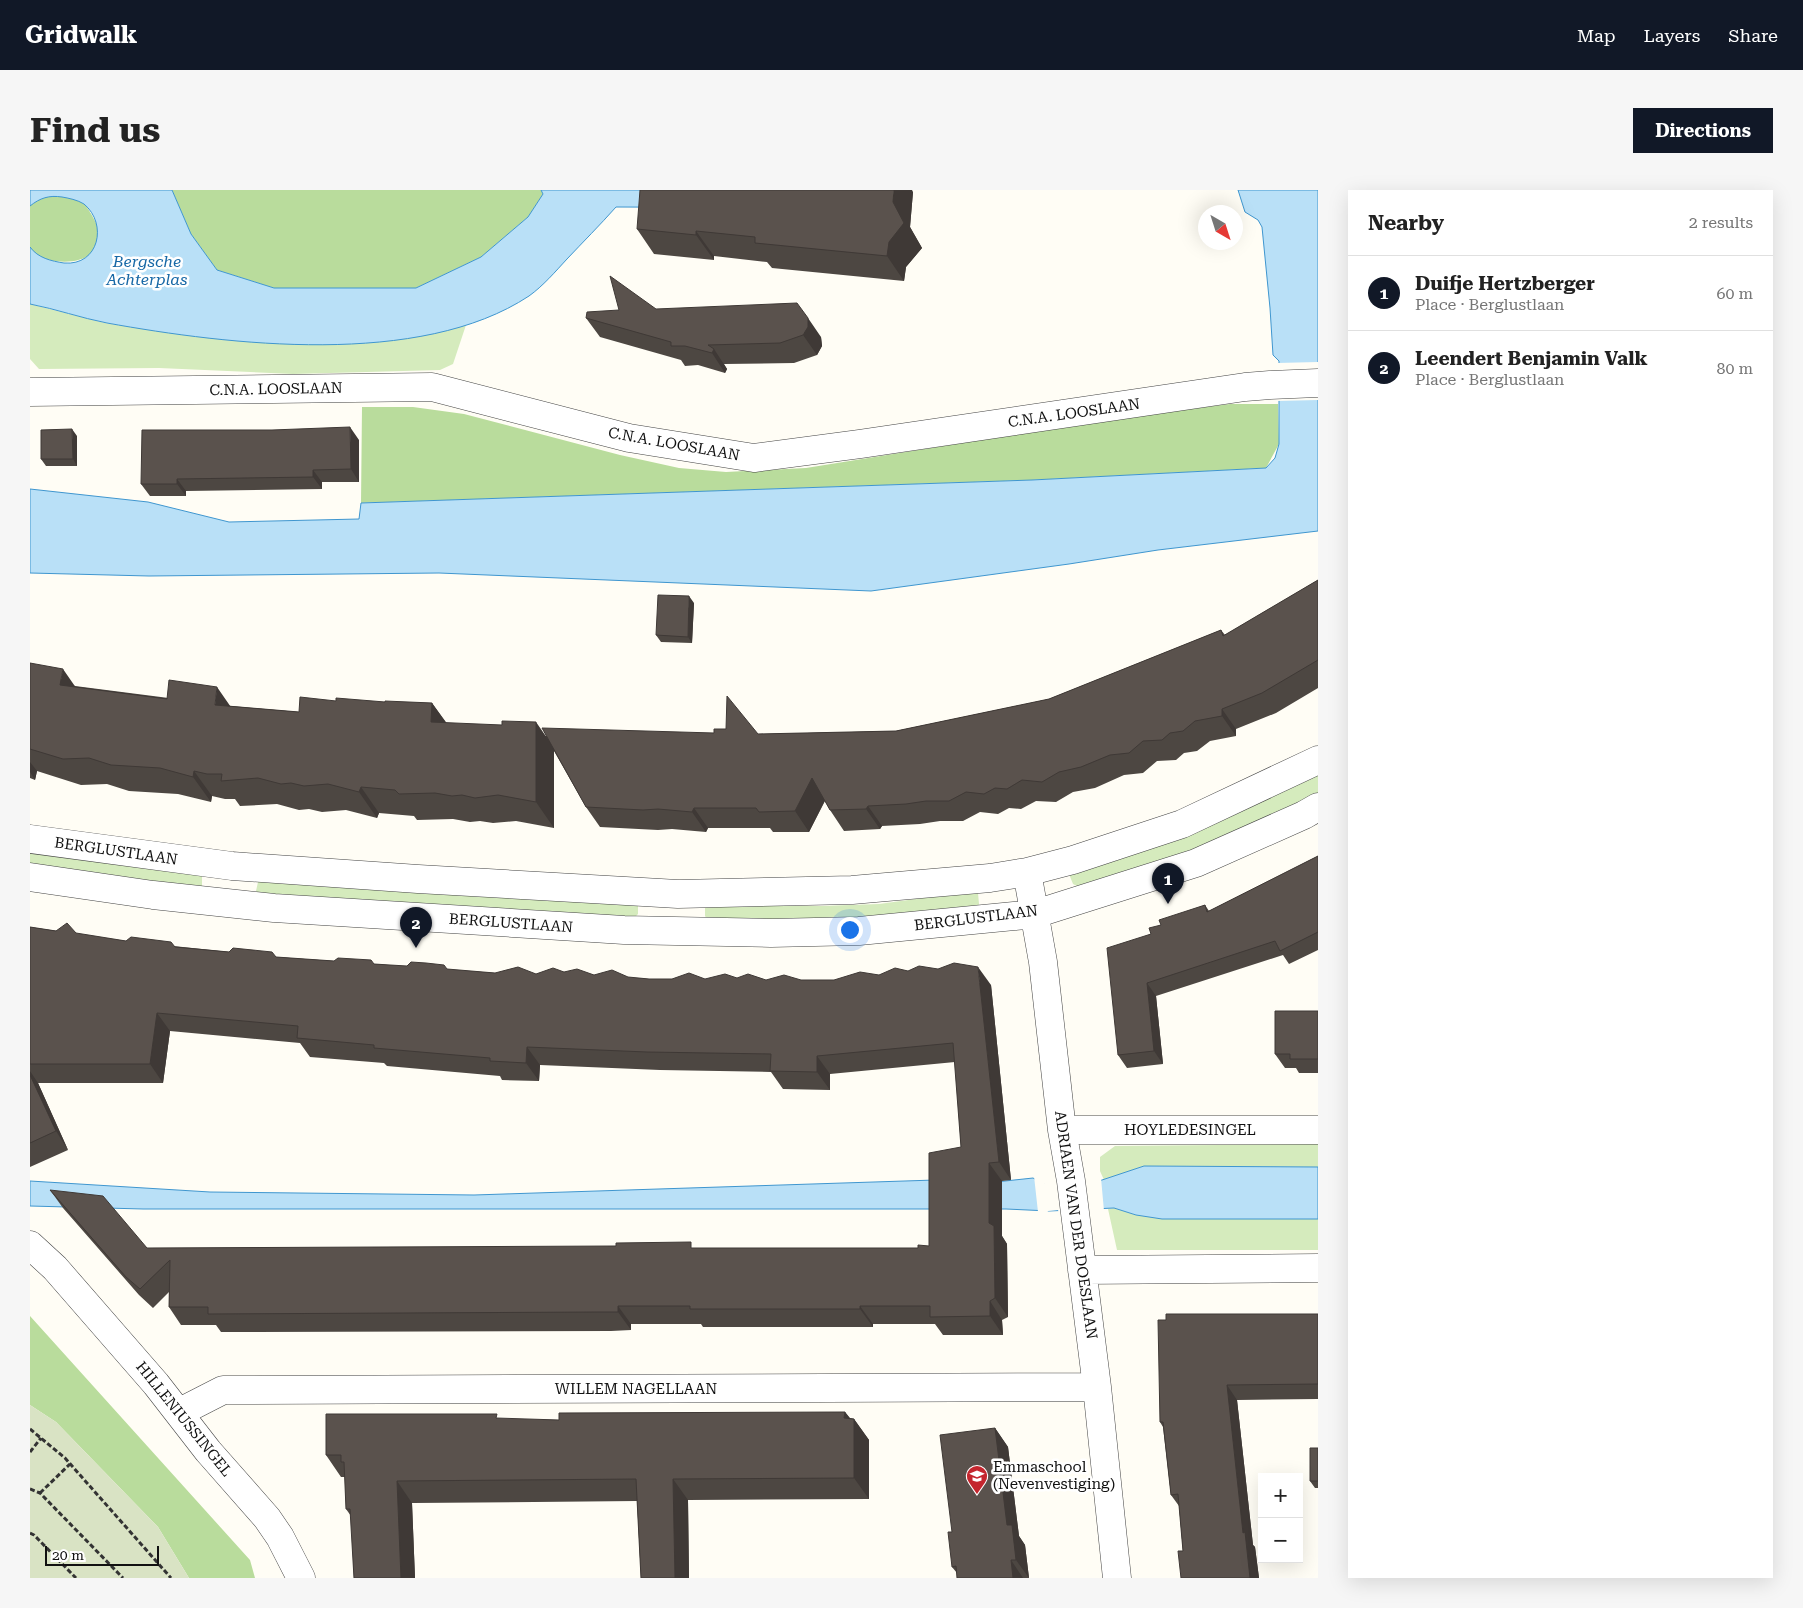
<!DOCTYPE html>
<meta charset="utf-8">
<style>
body{margin:0;font-family:"Roboto Serif",serif;background:#f6f6f6;color:#222}
.controls{position:absolute;right:15px;bottom:15px;display:grid;overflow:hidden;border-radius:0px;box-shadow:0 5px 20px #0002}
.controls button{width:45px;height:45px;display:grid;place-items:center;padding:0;border:0;border-bottom:1px solid #e0e0e0;background:#fff;color:#222;font:25px sans-serif}
.compass{position:absolute;left:1168px;top:15px;width:45px;height:45px;border-radius:50%;background:#fff;box-shadow:0 5px 20px #0002;rotate:141deg}
.scale{position:absolute;left:15px;bottom:12px;width:114px;box-sizing:border-box;padding-left:5px;border:2px solid #111;border-top:0;font-size:14px;line-height:18px;white-space:nowrap;color:#111;-webkit-text-stroke:4px #fff;paint-order:stroke}
.you{position:absolute;left:819px;top:739px;width:18px;height:18px;margin:-12px;border:4px solid #fff;border-radius:50%;background:#1a73e8;box-shadow:0 0 0 8px #1a73e833}
.badge{display:grid;place-items:center;width:32px;height:32px;border-radius:50%;background:#111827;color:#fff;font-size:16px;font-weight:700}
.pin{position:absolute;translate:-50% -41px;filter:drop-shadow(0 1px 2px #0008)}
.pin::after{content:'';position:absolute;top:26px;width:18px;height:15px;background:inherit;clip-path:polygon(0 0,100% 0,50% 100%)}
.list{margin:0;padding:0;list-style:none}
h2{display:flex;justify-content:space-between;align-items:center;height:65px;margin:0;padding:0 20px;font-size:21px}
h2 small{font-size:16px;font-weight:400;color:#767676}
.list li{display:grid;grid-template-columns:32px 1fr auto;gap:15px;align-items:center;box-sizing:border-box;height:75px;padding:0 20px;border-top:1px solid #e0e0e0}
.list b{display:block;font-size:19px;white-space:nowrap}
.list p{margin:0;font-size:16px;white-space:nowrap;color:#767676}
.list em{font-size:16px;font-style:normal;color:#767676}
.map{position:relative;flex:none;width:1288px;height:1388px;overflow:hidden;border-radius:0px}
header{display:flex;align-items:center;gap:30px;box-sizing:border-box;height:70px;padding:0 25px;background:#111827;color:#fff}
header strong{font-size:24px}
nav{display:flex;gap:28px;margin-inline-start:auto;font-size:18px}
.intro{display:flex;align-items:center;justify-content:space-between;box-sizing:border-box;height:120px;padding:0 30px}
h1{margin:0;font-size:35px}
.button{padding:12px 22px;border-radius:0px;background:#111827;color:#fff;font-size:18px;font-weight:700}
main{display:flex;gap:30px;padding:0 30px}
aside{flex:1;background:#fff;border-radius:0px;box-shadow:0 5px 20px #0002}
.map>svg:first-child{display:block}
.green{fill:#d5ebbd}
.forest{fill:#b9dc9c}
.cemetery{fill:#d9e3c4}
.water{fill:#b9e0f7;stroke:#3f96cf}
.pier{fill:#fffdf5}
.lines{fill:none;stroke-linecap:round;stroke-linejoin:round}
.street-casing{stroke:#444;stroke-width:29}
.path{stroke:#333;stroke-width:3;stroke-dasharray:5 2.5;stroke-linecap:butt}
.street{stroke:#fff;stroke-width:28}
.wall{fill:#4d4742}
.shaded-wall{fill:#3f3936}
.building{fill:#5a524d;stroke:#3f3936}
.labels{text-anchor:middle;dominant-baseline:central;stroke-width:5;stroke-linejoin:round;paint-order:stroke}
.street-label{font-size:15px;fill:#111;stroke:#fff}
.poi-label{font-size:15px;fill:#111;stroke:#fff;text-anchor:start}
.water-label{font-size:16px;font-style:italic;fill:#1768a6;stroke:#fff}
</style>
<header>
<strong>Gridwalk</strong>
<nav><a>Map</a><a>Layers</a><a>Share</a></nav>
</header>
<div class="intro"><h1>Find us</h1><a class="button">Directions</a></div>
<main>
<div class="map">
<svg width="1288" height="1388" viewBox="0 0 1288 1388">
<rect width="100%" height="100%" fill="#fffdf5"/>
<!-- green -->
<path class="green" d="M 0,114 L 75,133 L 141,143 L 219,152 L 340,153 L 384,147 L 436,135 L 423,174 L 410,180 L 263,184 L 129,178 L 9,179 L 0,169 Z
M 1288,584 L 1288,603 L 1186,653 L 1049,697 L 1043,694 L 1039,684 Z
M 0,659 L 172,685 L 172,696 L 166,698 L 0,675 Z
M 232,689 L 608,715 L 608,724 L 605,727 L 230,705 L 226,701 L 228,692 Z
M 944,701 L 948,703 L 949,714 L 947,718 L 848,729 L 678,730 L 675,726 L 675,718 L 681,715 L 791,716 L 849,714 Z
M 1288,954 L 1288,977 L 1114,976 L 1074,990 L 1070,981 L 1070,967 L 1085,956 Z
M 1084,1018 L 1106,1025 L 1288,1029 L 1288,1060 L 1087,1060 L 1078,1019 Z"/>
<!-- forest -->
<path class="forest" d="M 142,0 L 511,0 L 513,4 L 498,27 L 451,67 L 386,98 L 244,98 L 187,80 L 161,44 Z
M 24,6 C 33,7 46,8 54,14 C 59,19 63,27 66,33 C 78,67 46,76 19,70 C 13,68 3,65 0,58 C 0,52 0,24 0,16 L 9,8 Z
M 1200,214 L 1248,214 L 1249,254 L 1236,278 L 1002,290 L 331,313 L 332,217 L 383,217 L 434,224 L 590,265 L 649,278 L 696,282 L 776,278 L 1088,228 Z
M 0,1126 L 220,1370 L 225,1388 L 159,1388 L 128,1337 L 26,1232 L 0,1215 Z"/>
<!-- cemetery -->
<path class="cemetery" d="M 0,1215 L 26,1232 L 128,1337 L 159,1388 L 0,1388 Z"/>
<!-- water -->
<path class="water" d="M 0,0 L 142,0 L 161,44 L 187,80 L 244,98 L 386,98 L 451,67 L 498,27 L 513,4 L 511,0 L 858,0 L 856,18 L 586,17 C 570,35 553,52 537,69 C 525,82 513,96 499,106 C 390,178 199,155 77,133 C 51,128 26,119 0,114 L 0,57 C 8,68 21,71 34,73 C 69,76 78,34 54,14 C 48,10 38,8 32,7 C 19,5 10,8 0,16 Z
M 1208,0 L 1288,0 L 1288,341 L 1128,360 L 1039,374 L 841,401 L 409,383 L 119,386 L 0,383 L 0,299 L 118,312 L 199,332 L 329,329 L 331,313 L 1002,290 L 1236,278 L 1245,268 L 1249,254 L 1249,171 L 1243,165 L 1240,118 L 1232,37 L 1228,30 L 1215,22 Z
M 1114,976 L 1288,977 L 1288,1029 L 1132,1029 L 1106,1025 L 1084,1018 L 1019,1021 L 976,1019 L 113,1019 L 0,1016 L 0,991 L 180,1002 L 444,1005 L 936,989 L 938,995 L 1003,988 L 1016,995 L 1060,994 Z"/>
<!-- pier -->
<path class="pier" d="M 1288,172 L 1288,210 L 1246,211 L 1247,173 Z
M 1004,986 L 1016,994 L 1036,992 L 1059,993 L 1071,988 L 1074,1021 L 1064,1022 L 1063,1020 L 1029,1023 L 1028,1020 L 1018,1021 L 1017,1023 L 1008,1022 Z"/>
<g class="lines">
<!-- street casing -->
<g class="street-casing">
<path id="street" d="M 0,202 L 402,197 L 599,248 L 724,268 L 830,254 L 1215,197 L 1240,195 L 1288,193
M 0,649 L 202,676 L 388,689 L 648,704 L 822,700 L 960,688 L 997,682 L 1043,670 L 1152,634 L 1288,570
M 997,682 L 1013,772 L 1032,940 L 1041,991 L 1067,1197 L 1087,1388
M 0,687 L 123,705 L 244,718 L 594,740 L 741,743 L 829,741 L 1005,724 L 1166,673 L 1274,625 L 1288,617
M 1032,940 L 1288,940
M 0,1055 L 25,1078 L 126,1194 L 178,1261 L 237,1328 L 250,1347 L 271,1388
M 1052,1080 L 1288,1078
M 150,1222 L 193,1200 L 1067,1197"/>
</g>
<!-- path -->
<path class="path" d="M 0,1239 L 35,1268 L 141,1388
M 0,1262 L 11,1248
M 0,1299 L 10,1303 L 93,1388
M 10,1303 L 40,1274
M 0,1343 L 4,1345 L 46,1388"/>
<!-- street -->
<use href="#street" class="street"/>
</g>
<!-- wall -->
<path class="wall" d="M 883,2 L 880,37 L 892,58 L 876,77 L 874,91 L 742,78 L 737,72 L 684,66 L 684,70 L 624,64 L 607,39 Z
M 626,119 L 791,147 L 792,156 L 787,165 L 764,173 L 694,174 L 697,179 L 695,183 L 668,175 L 655,176 L 651,170 L 570,147 L 556,128 Z
M 47,246 L 47,276 L 16,276 L 11,269 Z
M 329,250 L 329,292 L 292,292 L 292,299 L 156,301 L 156,306 L 120,306 L 111,294 Z
M 1288,390 L 1288,498 L 1246,523 L 1206,539 L 1206,546 L 1180,551 L 1167,561 L 1154,563 L 1146,570 L 1127,571 L 1113,583 L 1094,585 L 1065,598 L 1043,602 L 1026,612 L 1006,611 L 991,619 L 979,618 L 968,624 L 950,622 L 933,631 L 910,631 L 890,634 L 852,636 L 850,639 L 814,641 L 800,620 L 795,611 L 779,642 L 743,642 L 740,638 L 678,638 L 676,642 L 642,639 L 628,640 L 570,637 L 556,617 L 524,561 L 524,638 L 486,631 L 463,633 L 450,631 L 440,632 L 423,629 L 387,630 L 384,626 L 349,623 L 347,628 L 316,620 L 292,622 L 279,619 L 269,620 L 247,614 L 210,616 L 205,609 L 195,609 L 182,606 L 181,612 L 148,604 L 99,601 L 77,594 L 51,595 L 7,581 L 5,590 L 0,588 L 0,473 L 45,496 L 201,516 L 269,522 L 306,511 L 402,513 L 416,533 L 516,546 L 684,543 L 728,544 L 866,541 L 1019,509 L 1191,440 L 1195,445 Z
M 664,413 L 662,453 L 631,452 L 626,445 Z
M 1288,666 L 1288,760 L 1259,774 L 1253,765 L 1126,806 L 1133,874 L 1097,878 L 1088,865 L 1121,744 L 1131,735 L 1175,715 L 1179,721 Z
M 0,737 L 96,751 L 246,767 L 304,771 L 465,783 L 506,784 L 534,782 L 564,785 L 619,789 L 675,789 L 707,788 L 736,790 L 804,790 L 849,785 L 878,781 L 961,795 L 981,990 L 972,991 L 972,1046 L 977,1054 L 978,1127 L 972,1130 L 973,1145 L 913,1145 L 905,1134 L 843,1134 L 843,1137 L 673,1137 L 671,1134 L 601,1134 L 601,1140 L 581,1141 L 191,1142 L 186,1135 L 151,1135 L 139,1117 L 139,1102 L 123,1118 L 109,1105 L 33,1018 L 20,1000 L 117,1058 L 888,1058 L 899,1056 L 931,957 L 925,872 L 800,884 L 800,900 L 753,899 L 741,882 L 630,880 L 510,875 L 509,891 L 472,890 L 470,886 L 357,876 L 354,873 L 280,867 L 270,853 L 140,841 L 133,893 L 8,893 L 38,960 L 0,977 Z
M 1288,821 L 1288,883 L 1269,883 L 1266,878 L 1255,878 L 1245,864 Z
M 1288,1124 L 1288,1209 L 1207,1210 L 1223,1355 L 1225,1357 L 1229,1388 L 1151,1388 L 1153,1361 L 1149,1316 L 1141,1305 L 1133,1237 L 1130,1232 Z
M 815,1222 L 820,1228 L 824,1229 L 839,1250 L 839,1309 L 658,1310 L 659,1388 L 611,1388 L 607,1311 L 382,1313 L 385,1388 L 324,1388 L 321,1326 L 316,1319 L 315,1287 L 311,1287 L 296,1265 L 470,1229 L 529,1230 Z
M 965,1238 L 978,1257 L 989,1346 L 995,1355 L 999,1388 L 927,1388 L 927,1383 L 922,1377 L 922,1342 Z
M 1288,1258 L 1288,1298 L 1285,1298 L 1280,1291 Z"/>
<!-- shaded-wall -->
<path class="shaded-wall" d="M 864,0 L 882,0 L 883,2 L 880,37 L 892,58 L 876,77 L 874,91 L 857,66 Z
M 666,41 L 684,66 L 684,70 L 666,45 Z
M 778,128 L 791,147 L 792,156 L 787,165 L 773,145 Z
M 684,159 L 697,179 L 695,183 L 682,163 Z
M 320,237 L 329,250 L 329,292 L 321,279 Z
M 42,239 L 47,246 L 47,276 L 43,269 Z
M 283,280 L 292,292 L 292,299 L 283,287 Z
M 147,289 L 156,301 L 156,306 L 147,294 Z
M 659,406 L 664,413 L 662,453 L 658,447 Z
M 33,479 L 51,505 L 30,495 Z
M 187,497 L 205,523 L 185,515 Z
M 402,513 L 421,539 L 401,532 Z
M 1192,519 L 1206,539 L 1206,546 L 1192,526 Z
M 506,532 L 524,558 L 524,638 L 506,612 Z
M 0,572 L 7,581 L 5,590 L 0,582 Z
M 164,581 L 182,606 L 181,612 L 163,587 Z
M 782,588 L 796,608 L 779,642 L 765,621 Z
M 331,597 L 349,623 L 347,628 L 329,602 Z
M 838,616 L 852,636 L 850,639 L 836,619 Z
M 664,618 L 678,638 L 676,642 L 662,622 Z
M 948,777 L 961,795 L 981,990 L 969,972 Z
M 1117,793 L 1126,806 L 1133,874 L 1124,861 Z
M 127,823 L 140,841 L 133,893 L 120,874 Z
M 497,857 L 510,875 L 509,891 L 496,873 Z
M 787,866 L 800,884 L 800,900 L 787,882 Z
M 0,881 L 8,893 L 38,960 L 26,941 L 0,885 Z
M 959,973 L 972,991 L 972,1046 L 977,1054 L 978,1127 L 965,1108 L 959,1033 Z
M 960,1111 L 972,1130 L 973,1145 L 960,1126 Z
M 588,1116 L 601,1134 L 601,1140 L 588,1122 Z
M 830,1116 L 843,1134 L 843,1137 L 830,1119 Z
M 1197,1195 L 1207,1210 L 1223,1355 L 1225,1357 L 1229,1388 L 1220,1388 L 1213,1343 Z
M 815,1222 L 824,1234 L 824,1229 L 839,1250 L 839,1309 L 824,1288 L 814,1228 Z
M 965,1238 L 978,1257 L 989,1346 L 995,1355 L 999,1388 L 986,1370 L 977,1335 Z
M 643,1289 L 658,1310 L 659,1388 L 645,1388 Z
M 367,1291 L 382,1313 L 385,1388 L 371,1388 Z
M 981,1370 L 993,1388 L 983,1388 Z"/>
<!-- building -->
<path class="building" d="M 610,0 L 864,0 L 863,12 L 874,33 L 859,52 L 857,66 L 725,53 L 725,47 L 666,41 L 666,45 L 607,39 Z
M 580,86 L 626,119 L 767,113 L 778,128 L 778,137 L 773,145 L 750,153 L 678,155 L 684,159 L 682,163 L 655,156 L 641,156 L 641,152 L 556,128 L 557,122 L 589,120 Z
M 320,237 L 321,279 L 283,280 L 283,287 L 147,289 L 147,294 L 111,294 L 112,240 L 242,240 Z
M 42,239 L 43,269 L 11,269 L 11,240 Z
M 1288,390 L 1288,470 L 1232,503 L 1192,519 L 1192,526 L 1165,531 L 1153,541 L 1140,543 L 1132,550 L 1113,551 L 1099,563 L 1080,565 L 1051,577 L 1029,582 L 1012,592 L 992,590 L 977,599 L 965,598 L 954,604 L 936,602 L 919,611 L 896,611 L 876,614 L 838,616 L 836,619 L 800,620 L 782,588 L 765,621 L 729,622 L 726,618 L 664,618 L 662,622 L 628,619 L 613,620 L 556,617 L 512,538 L 684,543 L 684,539 L 696,539 L 697,506 L 728,544 L 866,541 L 1019,509 L 1191,440 L 1193,446 Z
M 628,405 L 659,406 L 658,447 L 626,445 Z
M 0,473 L 33,479 L 30,495 L 137,509 L 139,490 L 187,497 L 185,515 L 269,522 L 270,507 L 306,511 L 306,508 L 355,512 L 355,511 L 402,513 L 401,532 L 472,535 L 472,531 L 506,532 L 506,612 L 468,605 L 445,608 L 432,605 L 422,606 L 405,603 L 369,604 L 365,600 L 331,597 L 329,602 L 298,594 L 274,596 L 261,593 L 251,594 L 228,588 L 191,591 L 192,584 L 177,584 L 164,581 L 163,587 L 130,578 L 81,575 L 59,568 L 33,569 L 0,559 Z
M 1288,666 L 1288,742 L 1250,761 L 1245,751 L 1117,793 L 1124,861 L 1088,865 L 1077,758 L 1121,744 L 1119,738 L 1131,735 L 1129,730 L 1175,715 L 1177,722 Z
M 37,733 L 46,743 L 96,751 L 101,747 L 141,752 L 145,757 L 199,762 L 203,758 L 242,762 L 246,767 L 304,771 L 308,768 L 341,770 L 344,774 L 360,775 L 377,776 L 381,772 L 396,773 L 414,775 L 417,779 L 465,783 L 488,777 L 506,784 L 523,778 L 534,782 L 547,779 L 564,785 L 582,780 L 598,787 L 619,789 L 642,789 L 659,783 L 675,789 L 695,784 L 707,788 L 718,784 L 736,790 L 754,785 L 771,790 L 804,790 L 830,782 L 849,785 L 865,778 L 878,781 L 889,776 L 908,779 L 924,773 L 948,777 L 969,972 L 959,973 L 959,1033 L 964,1036 L 965,1108 L 960,1111 L 960,1126 L 900,1127 L 900,1116 L 830,1116 L 830,1119 L 660,1119 L 660,1116 L 588,1116 L 588,1122 L 568,1122 L 178,1124 L 178,1117 L 139,1117 L 140,1070 L 110,1099 L 96,1087 L 20,1000 L 73,1006 L 117,1058 L 586,1056 L 586,1053 L 661,1052 L 661,1058 L 888,1058 L 888,1055 L 899,1056 L 899,963 L 931,957 L 923,853 L 787,866 L 787,882 L 740,881 L 741,864 L 617,862 L 497,857 L 496,873 L 460,871 L 460,868 L 344,858 L 344,855 L 267,848 L 268,836 L 127,823 L 120,874 L 0,874 L 0,737 L 26,741 Z
M 1245,821 L 1288,821 L 1288,869 L 1260,869 L 1260,864 L 1245,864 Z
M 0,885 L 26,941 L 0,953 Z
M 1136,1124 L 1288,1124 L 1288,1194 L 1197,1195 L 1213,1343 L 1215,1342 L 1220,1388 L 1151,1388 L 1148,1361 L 1153,1361 L 1148,1304 L 1141,1305 L 1133,1232 L 1130,1232 L 1128,1130 L 1136,1130 Z
M 815,1222 L 814,1228 L 824,1229 L 824,1288 L 643,1289 L 645,1388 L 611,1388 L 606,1289 L 367,1291 L 371,1388 L 324,1388 L 320,1319 L 316,1319 L 314,1272 L 311,1272 L 311,1265 L 296,1265 L 296,1224 L 467,1224 L 466,1228 L 529,1230 L 529,1223 Z
M 965,1238 L 977,1335 L 982,1335 L 986,1370 L 981,1370 L 983,1388 L 927,1388 L 926,1376 L 922,1377 L 918,1342 L 922,1342 L 910,1245 Z
M 1280,1258 L 1288,1258 L 1288,1291 L 1280,1291 Z"/>
<!-- icons -->
<defs>
<g id="school-pin" transform="scale(1.125)"><path d="M0 17L-7.5 6A9.5 9.5 0 1 1 7.5 6Z" fill="#c4262e" stroke="#fff"/><path d="M0-5L7-2L0 1L-7-2ZM-4 1L0 2.5L4 1V4Q0 6-4 4Z" fill="#fff"/></g>
</defs>
<g fill-rule="evenodd">
<use href="#school-pin" x="947" y="1286"/>
</g>
<g class="labels">
<!-- street labels -->
<g class="street-label">
<text transform="translate(246 199) rotate(-1)">C.N.A. LOOSLAAN</text>
<text transform="translate(1044 223) rotate(-8)">C.N.A. LOOSLAAN</text>
<text transform="translate(644 254) rotate(10)">C.N.A. LOOSLAAN</text>
<text transform="translate(86 661) rotate(8)">BERGLUSTLAAN</text>
<text transform="translate(946 728) rotate(-7)">BERGLUSTLAAN</text>
<text transform="translate(481 733) rotate(4)">BERGLUSTLAAN</text>
<text x="1160" y="940">HOYLEDESINGEL</text>
<text transform="translate(1046 1035) rotate(82)">ADRIAEN VAN DER DOESLAAN</text>
<text x="606" y="1199">WILLEM NAGELLAAN</text>
<text transform="translate(154 1229) rotate(51)">HILLENIUSSINGEL</text>
</g>
<!-- poi labels -->
<g class="poi-label">
<text x="963" y="1277">Emmaschool<tspan x="963" dy="17">(Nevenvestiging)</tspan></text>
</g>
<!-- water labels -->
<g class="water-label">
<text x="117" y="71">Bergsche<tspan x="117" dy="18">Achterplas</tspan></text>
</g>
</g>
</svg>
<div class="controls">
<button>+</button>
<button>−</button>
</div>
<svg class="compass" viewBox="-18 -18 36 36"><path d="M0-13l5 13h-10z" fill="#e53935"/><path d="M0 13l5-13h-10z" fill="#767676"/></svg>
<div class="scale">20 m</div>
<div class="you"></div>
<div class="pin badge" style="left:1138px;top:714px">1</div>
<div class="pin badge" style="left:386px;top:758px">2</div>
</div>
<aside>
<h2>Nearby<small>2 results</small></h2>
<ul class="list">
<li><span class="badge">1</span><div><b>Duifje Hertzberger</b><p>Place · Berglustlaan</p></div><em>60 m</em></li>
<li><span class="badge">2</span><div><b>Leendert Benjamin Valk</b><p>Place · Berglustlaan</p></div><em>80 m</em></li>
</ul>
</aside>
</main>
